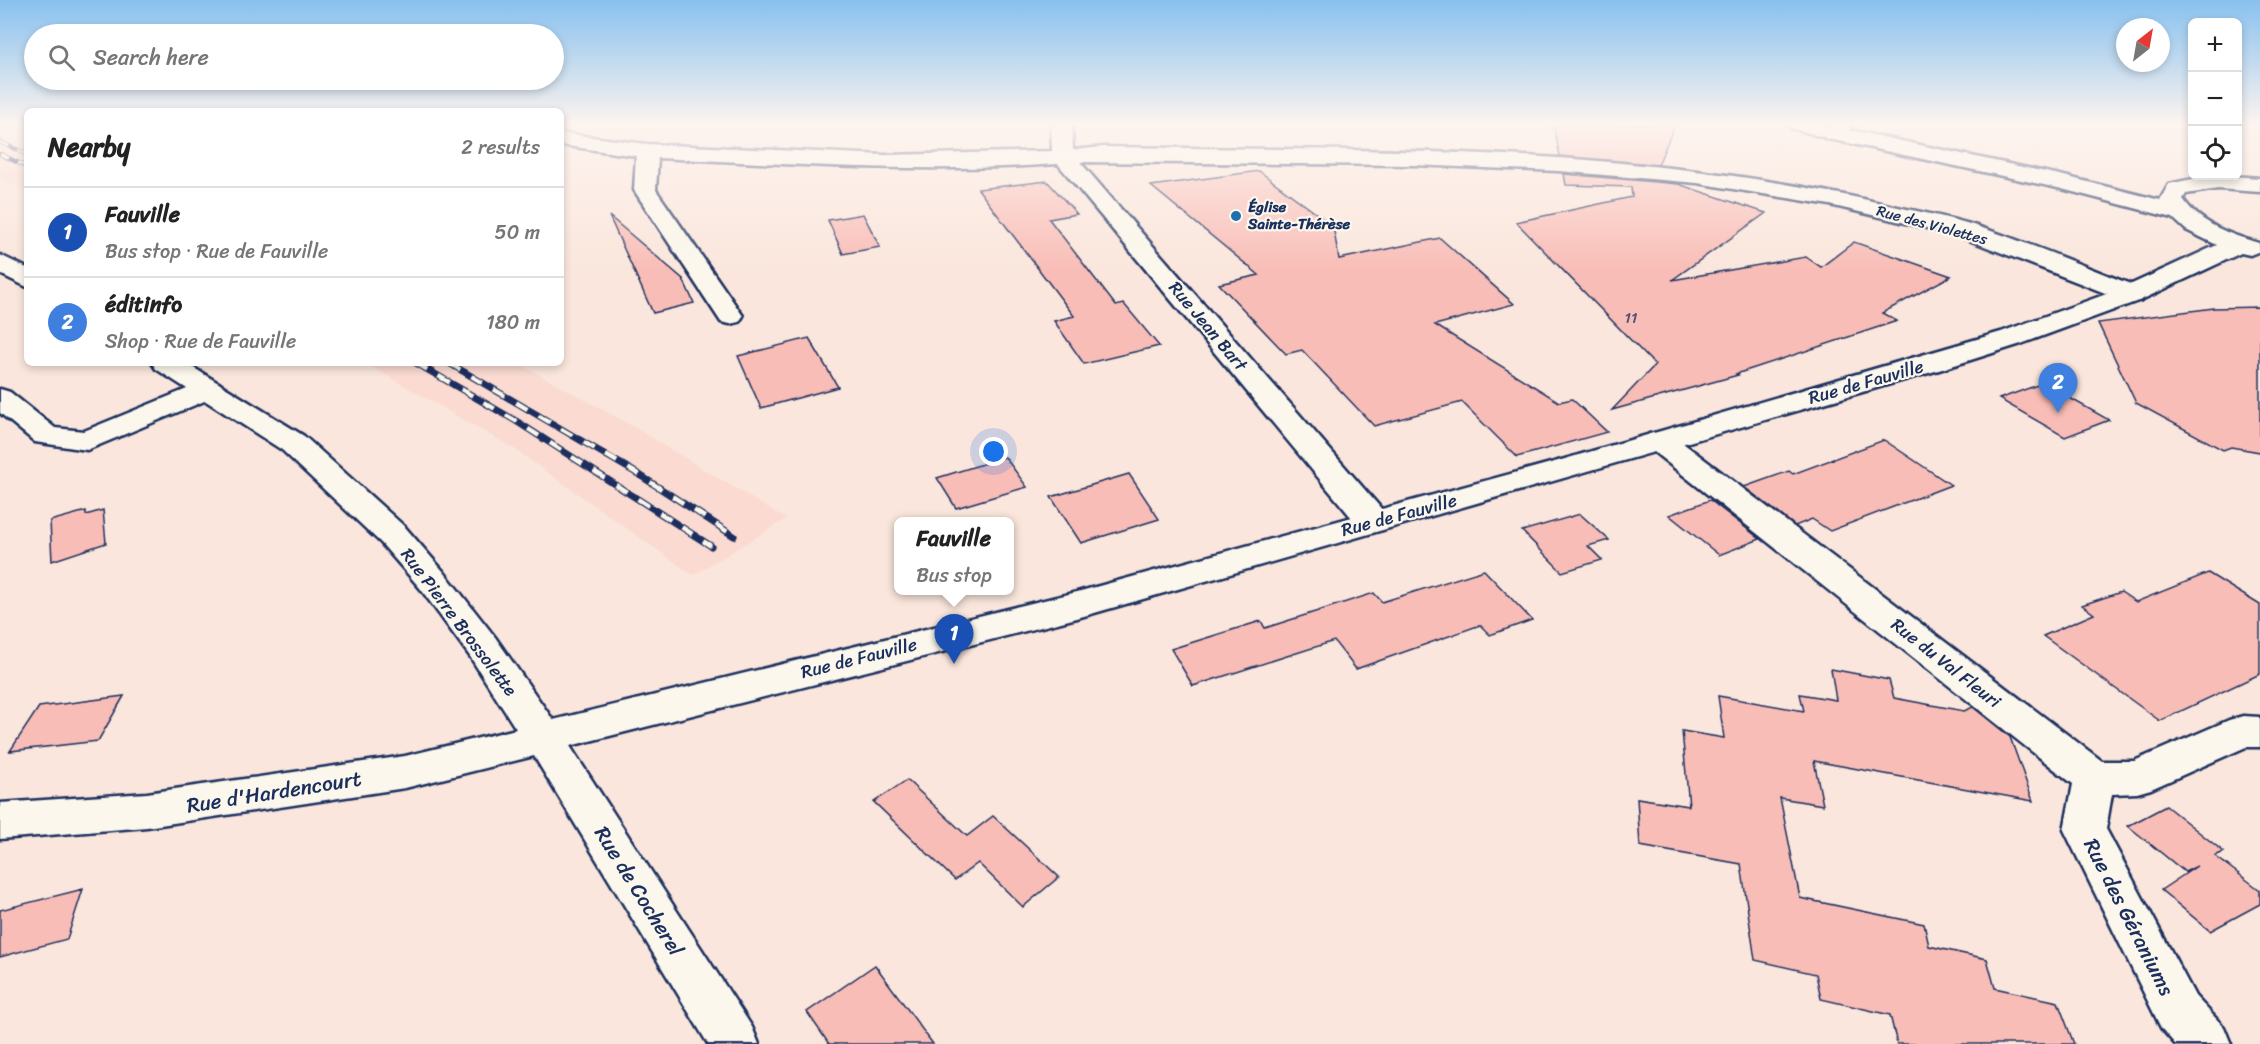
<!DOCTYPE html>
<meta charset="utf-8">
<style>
body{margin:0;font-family:Sriracha,sans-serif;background:#f6f6f6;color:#222}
.controls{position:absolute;right:18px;top:18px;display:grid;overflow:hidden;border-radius:9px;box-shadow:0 3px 9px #0003}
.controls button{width:54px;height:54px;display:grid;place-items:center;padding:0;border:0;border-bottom:2px solid #e0e0e0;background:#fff;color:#222;font:30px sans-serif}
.compass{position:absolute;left:2116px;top:18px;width:54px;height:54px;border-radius:50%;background:#fff;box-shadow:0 3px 9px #0003;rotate:31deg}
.you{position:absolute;left:994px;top:452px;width:21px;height:21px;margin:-15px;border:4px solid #fff;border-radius:50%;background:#1a73e8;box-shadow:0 0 0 9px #1a73e833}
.badge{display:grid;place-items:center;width:39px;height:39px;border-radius:50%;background:#ea580c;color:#fff;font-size:20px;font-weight:700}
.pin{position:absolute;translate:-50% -50px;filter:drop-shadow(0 2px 3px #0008)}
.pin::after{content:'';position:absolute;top:32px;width:21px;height:18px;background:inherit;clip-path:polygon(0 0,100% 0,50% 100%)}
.popup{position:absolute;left:894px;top:517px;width:120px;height:78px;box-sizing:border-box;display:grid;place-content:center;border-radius:9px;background:#fff;filter:drop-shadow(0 2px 4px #0005);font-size:20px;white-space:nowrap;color:#767676}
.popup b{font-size:22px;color:#222}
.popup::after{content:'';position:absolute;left:50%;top:100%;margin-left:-12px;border:12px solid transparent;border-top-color:#fff}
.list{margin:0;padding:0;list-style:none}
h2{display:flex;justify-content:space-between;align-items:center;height:78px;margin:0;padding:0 24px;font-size:26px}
h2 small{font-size:20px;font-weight:400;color:#767676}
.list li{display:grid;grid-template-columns:39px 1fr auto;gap:18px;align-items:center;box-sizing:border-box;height:90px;padding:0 24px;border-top:2px solid #e0e0e0}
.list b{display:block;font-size:22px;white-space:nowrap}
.list p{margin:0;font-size:20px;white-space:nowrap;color:#767676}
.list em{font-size:20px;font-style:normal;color:#767676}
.icon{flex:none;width:33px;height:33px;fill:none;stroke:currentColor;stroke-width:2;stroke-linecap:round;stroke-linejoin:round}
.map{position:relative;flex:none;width:2260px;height:1044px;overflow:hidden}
.search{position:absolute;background:#fff;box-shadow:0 3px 9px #0003;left:24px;top:24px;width:540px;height:66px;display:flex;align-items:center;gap:15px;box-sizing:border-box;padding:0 21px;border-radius:33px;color:#767676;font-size:22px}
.panel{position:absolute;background:#fff;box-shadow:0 3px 9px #0003;left:24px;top:108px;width:540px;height:258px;border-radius:9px}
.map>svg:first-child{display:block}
.built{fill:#fadad1}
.building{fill:#f9bdb7;stroke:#1b2f5e;stroke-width:1.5}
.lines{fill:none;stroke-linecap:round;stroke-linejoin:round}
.street-casing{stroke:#1b2f5e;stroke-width:5}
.secondary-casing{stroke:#1b2f5e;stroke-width:5}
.street{fill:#fbf7ec;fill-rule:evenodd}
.secondary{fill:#fbf7ec;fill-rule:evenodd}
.rail-far1-casing{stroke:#1b2f5e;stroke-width:4.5}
.rail-casing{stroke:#1b2f5e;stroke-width:7}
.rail-far1{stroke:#fbf7ec;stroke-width:3;stroke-dasharray:10;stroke-linecap:butt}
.rail{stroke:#fbf7ec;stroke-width:4.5;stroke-dasharray:13;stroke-linecap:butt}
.poi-dot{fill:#1f6fb2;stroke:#fbf7ec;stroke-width:2}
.labels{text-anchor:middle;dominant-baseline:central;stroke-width:4.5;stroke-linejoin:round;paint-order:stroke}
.far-poi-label{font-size:15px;font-weight:bold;fill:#1b2f5e;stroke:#fbf7ec;text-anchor:start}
.far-street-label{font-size:15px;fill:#1b2f5e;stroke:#fbf7ec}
.number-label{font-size:15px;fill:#525274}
.street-label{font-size:18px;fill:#1b2f5e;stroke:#fbf7ec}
.near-street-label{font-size:21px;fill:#1b2f5e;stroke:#fbf7ec}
</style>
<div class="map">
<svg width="2260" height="1044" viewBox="0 0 2260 1044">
<rect width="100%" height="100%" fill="#fae6dc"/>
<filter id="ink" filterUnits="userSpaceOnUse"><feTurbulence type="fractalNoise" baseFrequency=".0167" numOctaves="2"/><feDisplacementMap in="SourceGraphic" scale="12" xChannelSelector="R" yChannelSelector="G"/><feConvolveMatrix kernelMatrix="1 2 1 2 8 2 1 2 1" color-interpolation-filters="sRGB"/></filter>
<g filter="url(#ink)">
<!-- built -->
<path class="built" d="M 0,124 L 17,124 L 27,129 L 27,192 L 0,179 Z
M 365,363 L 518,363 L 625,422 L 786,519 L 693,575 L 513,448 Z"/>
<!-- building -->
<path class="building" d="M 1553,124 L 1675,124 L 1658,165 L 1560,156 Z
M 1259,171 L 1333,226 L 1339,259 L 1440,238 L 1514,304 L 1435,325 L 1559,402 L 1572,399 L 1607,432 L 1517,457 L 1462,402 L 1374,426 L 1302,350 L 1286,354 L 1219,284 L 1259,275 L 1151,186 Z
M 1564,174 L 1678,184 L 1766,213 L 1672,280 L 1806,257 L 1821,267 L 1854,242 L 1951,276 L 1882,313 L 1897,321 L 1736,374 L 1738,375 L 1612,410 L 1655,365 L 1516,222 L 1632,197 L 1631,187 L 1566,185 Z
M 1047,181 L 1077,214 L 1049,219 L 1116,306 L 1124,304 L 1159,346 L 1084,364 L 1054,321 L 1074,316 L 978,189 Z
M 863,214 L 880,247 L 843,254 L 828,220 Z
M 609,216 L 683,279 L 694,303 L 653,313 Z
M 2260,307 L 2260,452 L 2231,447 L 2223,450 L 2136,403 L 2098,323 L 2214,308 Z
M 809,338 L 838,387 L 761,408 L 738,356 Z
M 2043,383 L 2109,420 L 2065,437 L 1999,399 Z
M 1884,440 L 1951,485 L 1830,531 L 1812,519 L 1795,526 L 1744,487 L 1789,471 L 1793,474 Z
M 1005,457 L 1027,487 L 956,508 L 937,478 Z
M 1129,474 L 1159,519 L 1081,543 L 1051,497 Z
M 1710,500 L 1760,539 L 1719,555 L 1669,515 Z
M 103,510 L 106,543 L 52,561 L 50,521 L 86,511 L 86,515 Z
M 1580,514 L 1609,540 L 1588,546 L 1602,560 L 1562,572 L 1522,531 Z
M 1484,570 L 1532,620 L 1490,635 L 1480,625 L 1356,669 L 1334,641 L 1193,686 L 1171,649 L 1261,621 L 1265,628 L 1374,593 L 1382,602 Z
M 2208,573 L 2260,605 L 2260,674 L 2160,721 L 2043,636 L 2094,614 L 2082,605 L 2121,592 L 2136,602 Z
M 1831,669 L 1889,680 L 1894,698 L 1964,711 L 1973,707 L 2010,737 L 2033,801 L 1814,761 L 1823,805 L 1780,798 L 1800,898 L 1924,924 L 1929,946 L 1987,959 L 1995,988 L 2058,1002 L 2074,1044 L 1897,1044 L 1890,1015 L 1821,999 L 1816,974 L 1755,960 L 1741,864 L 1640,846 L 1637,798 L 1689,806 L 1682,731 L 1724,738 L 1718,696 L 1804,711 L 1800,694 L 1836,700 Z
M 124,696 L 98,741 L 10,751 L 39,707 Z
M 907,780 L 967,836 L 993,816 L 1059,877 L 1023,907 L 978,863 L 955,880 L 874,802 Z
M 2166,806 L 2224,852 L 2215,856 L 2260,890 L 2260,904 L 2210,931 L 2161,890 L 2197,866 L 2185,872 L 2128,826 Z
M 83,889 L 67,939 L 0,957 L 0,910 Z
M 875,965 L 933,1044 L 829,1044 L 807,1012 Z"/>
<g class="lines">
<!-- street casing -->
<g class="street-casing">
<path id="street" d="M 1051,124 L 1072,124 L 1073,150 L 1104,147 C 1365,151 1629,144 1885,204 C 1914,211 1944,216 1973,225 C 2030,243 2085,267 2141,288 L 2145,294 L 2141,300 L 2132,302 L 2123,300 L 1956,235 L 1830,205 L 1697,183 L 1558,171 L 1413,165 L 1080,162 L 1385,513 L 1389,521 L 1385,529 L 1373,532 L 1361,529 L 1058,164 C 925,174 791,164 658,158 L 656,190 L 743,316 L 739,322 L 730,324 L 721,322 L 634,190 L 636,156 L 561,145 L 561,133 L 647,144 L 884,155 L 1052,151 Z
M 1831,124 L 1853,124 C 1846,135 1840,142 1826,139 L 1823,134 Z
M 209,380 L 219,383 L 223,389 L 219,395 L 87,450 L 35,442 L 0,413 L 0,389 L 10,392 L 55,428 L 84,431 Z
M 1660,432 L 1671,434 L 2102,761 L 2134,761 L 2229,720 L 2243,716 L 2260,717 L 2260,747 L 2246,747 L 2151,789 L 2137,793 L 2112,794 L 2106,829 L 2195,996 L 2224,1027 L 2231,1044 L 2175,1044 L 2161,1028 L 2064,830 L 2073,784 L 1649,448 L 1645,441 L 1649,434 Z"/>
</g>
<!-- secondary casing -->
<g class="secondary-casing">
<path id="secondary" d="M 1788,124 L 1822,124 L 2060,175 L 2160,200 L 2169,184 C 2200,176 2228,175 2260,178 L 2260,192 L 2218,189 L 2186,194 L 2183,199 C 2200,224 2231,235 2259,243 L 2260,251 L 2250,255 L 2241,253 L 2141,300 L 2021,344 L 1939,370 L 1077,618 L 570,746 L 752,1027 L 759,1044 L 708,1044 L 534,756 L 405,788 L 147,827 L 0,839 L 0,803 L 147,793 L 405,756 L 516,729 L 469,655 L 420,588 L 381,543 L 282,450 L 156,369 L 152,363 L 186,363 L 304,436 L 405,527 L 444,572 L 495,637 L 553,720 L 1077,592 L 1558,461 L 2001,332 L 2123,288 L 2217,245 L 2186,230 L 2173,218 L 2058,188 L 1834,140 L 1791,128 Z
M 0,255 L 27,268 L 27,287 L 0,274 Z"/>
</g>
<!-- street -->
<use href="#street" class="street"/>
<!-- secondary -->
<use href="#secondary" class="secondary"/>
<!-- rail-far1 casing -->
<g class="rail-far1-casing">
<path id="rail-far1" d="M 0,142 L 27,154
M 0,154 L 27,167"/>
</g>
<!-- rail casing -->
<g class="rail-casing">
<path id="rail" d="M 416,363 L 516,421 L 711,546
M 449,363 L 638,474 L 734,536"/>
</g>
<!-- rail-far1 -->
<use href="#rail-far1" class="rail-far1"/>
<!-- rail -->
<use href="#rail" class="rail"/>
</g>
</g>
<!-- sky -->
<linearGradient id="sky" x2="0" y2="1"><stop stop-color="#88c1ef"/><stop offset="0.46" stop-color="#fdf4ef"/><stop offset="1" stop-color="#fdf4ef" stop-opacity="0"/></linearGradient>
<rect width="2260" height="270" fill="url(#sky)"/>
<!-- markers -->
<circle class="poi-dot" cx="1236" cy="216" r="6"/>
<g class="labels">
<!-- far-poi labels -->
<g class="far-poi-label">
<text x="1248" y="207">Église<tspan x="1248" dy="17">Sainte-Thérèse</tspan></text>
</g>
<!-- far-street labels -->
<g class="far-street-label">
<text transform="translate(1932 225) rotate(15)">Rue des Violettes</text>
</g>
<!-- number labels -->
<g class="number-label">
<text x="1631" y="318">11</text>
</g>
<!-- street labels -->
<g class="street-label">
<text transform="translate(1208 326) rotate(50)">Rue Jean Bart</text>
<text transform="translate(1866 382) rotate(-16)">Rue de Fauville</text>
<text transform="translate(1399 515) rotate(-15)">Rue de Fauville</text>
<text transform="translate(459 622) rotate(53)">Rue Pierre Brossolette</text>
<text transform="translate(859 658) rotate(-14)">Rue de Fauville</text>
<text transform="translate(1946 663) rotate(38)">Rue du Val Fleuri</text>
</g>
<!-- near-street labels -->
<g class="near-street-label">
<text transform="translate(274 792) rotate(-9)">Rue d'Hardencourt</text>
<text transform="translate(639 891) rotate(58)">Rue de Cocherel</text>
<text transform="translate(2129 917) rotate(63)">Rue des Géraniums</text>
</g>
</g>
</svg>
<div class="controls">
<button>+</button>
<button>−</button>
<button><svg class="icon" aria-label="locate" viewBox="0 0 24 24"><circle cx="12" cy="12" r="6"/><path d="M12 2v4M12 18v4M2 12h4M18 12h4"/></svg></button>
</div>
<svg class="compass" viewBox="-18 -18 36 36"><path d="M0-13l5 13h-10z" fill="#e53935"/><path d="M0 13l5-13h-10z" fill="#767676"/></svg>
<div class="you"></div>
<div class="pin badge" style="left:954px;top:664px;background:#1a4fb4">1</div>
<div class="popup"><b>Fauville</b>Bus stop</div>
<div class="pin badge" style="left:2058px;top:413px;background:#3f7fe0">2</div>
<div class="search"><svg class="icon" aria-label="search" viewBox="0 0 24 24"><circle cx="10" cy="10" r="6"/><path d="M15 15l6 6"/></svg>Search here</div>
<section class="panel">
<h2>Nearby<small>2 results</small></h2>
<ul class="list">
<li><span class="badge" style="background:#1a4fb4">1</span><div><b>Fauville</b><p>Bus stop · Rue de Fauville</p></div><em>50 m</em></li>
<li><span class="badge" style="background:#3f7fe0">2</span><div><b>éditinfo</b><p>Shop · Rue de Fauville</p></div><em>180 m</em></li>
</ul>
</section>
</div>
